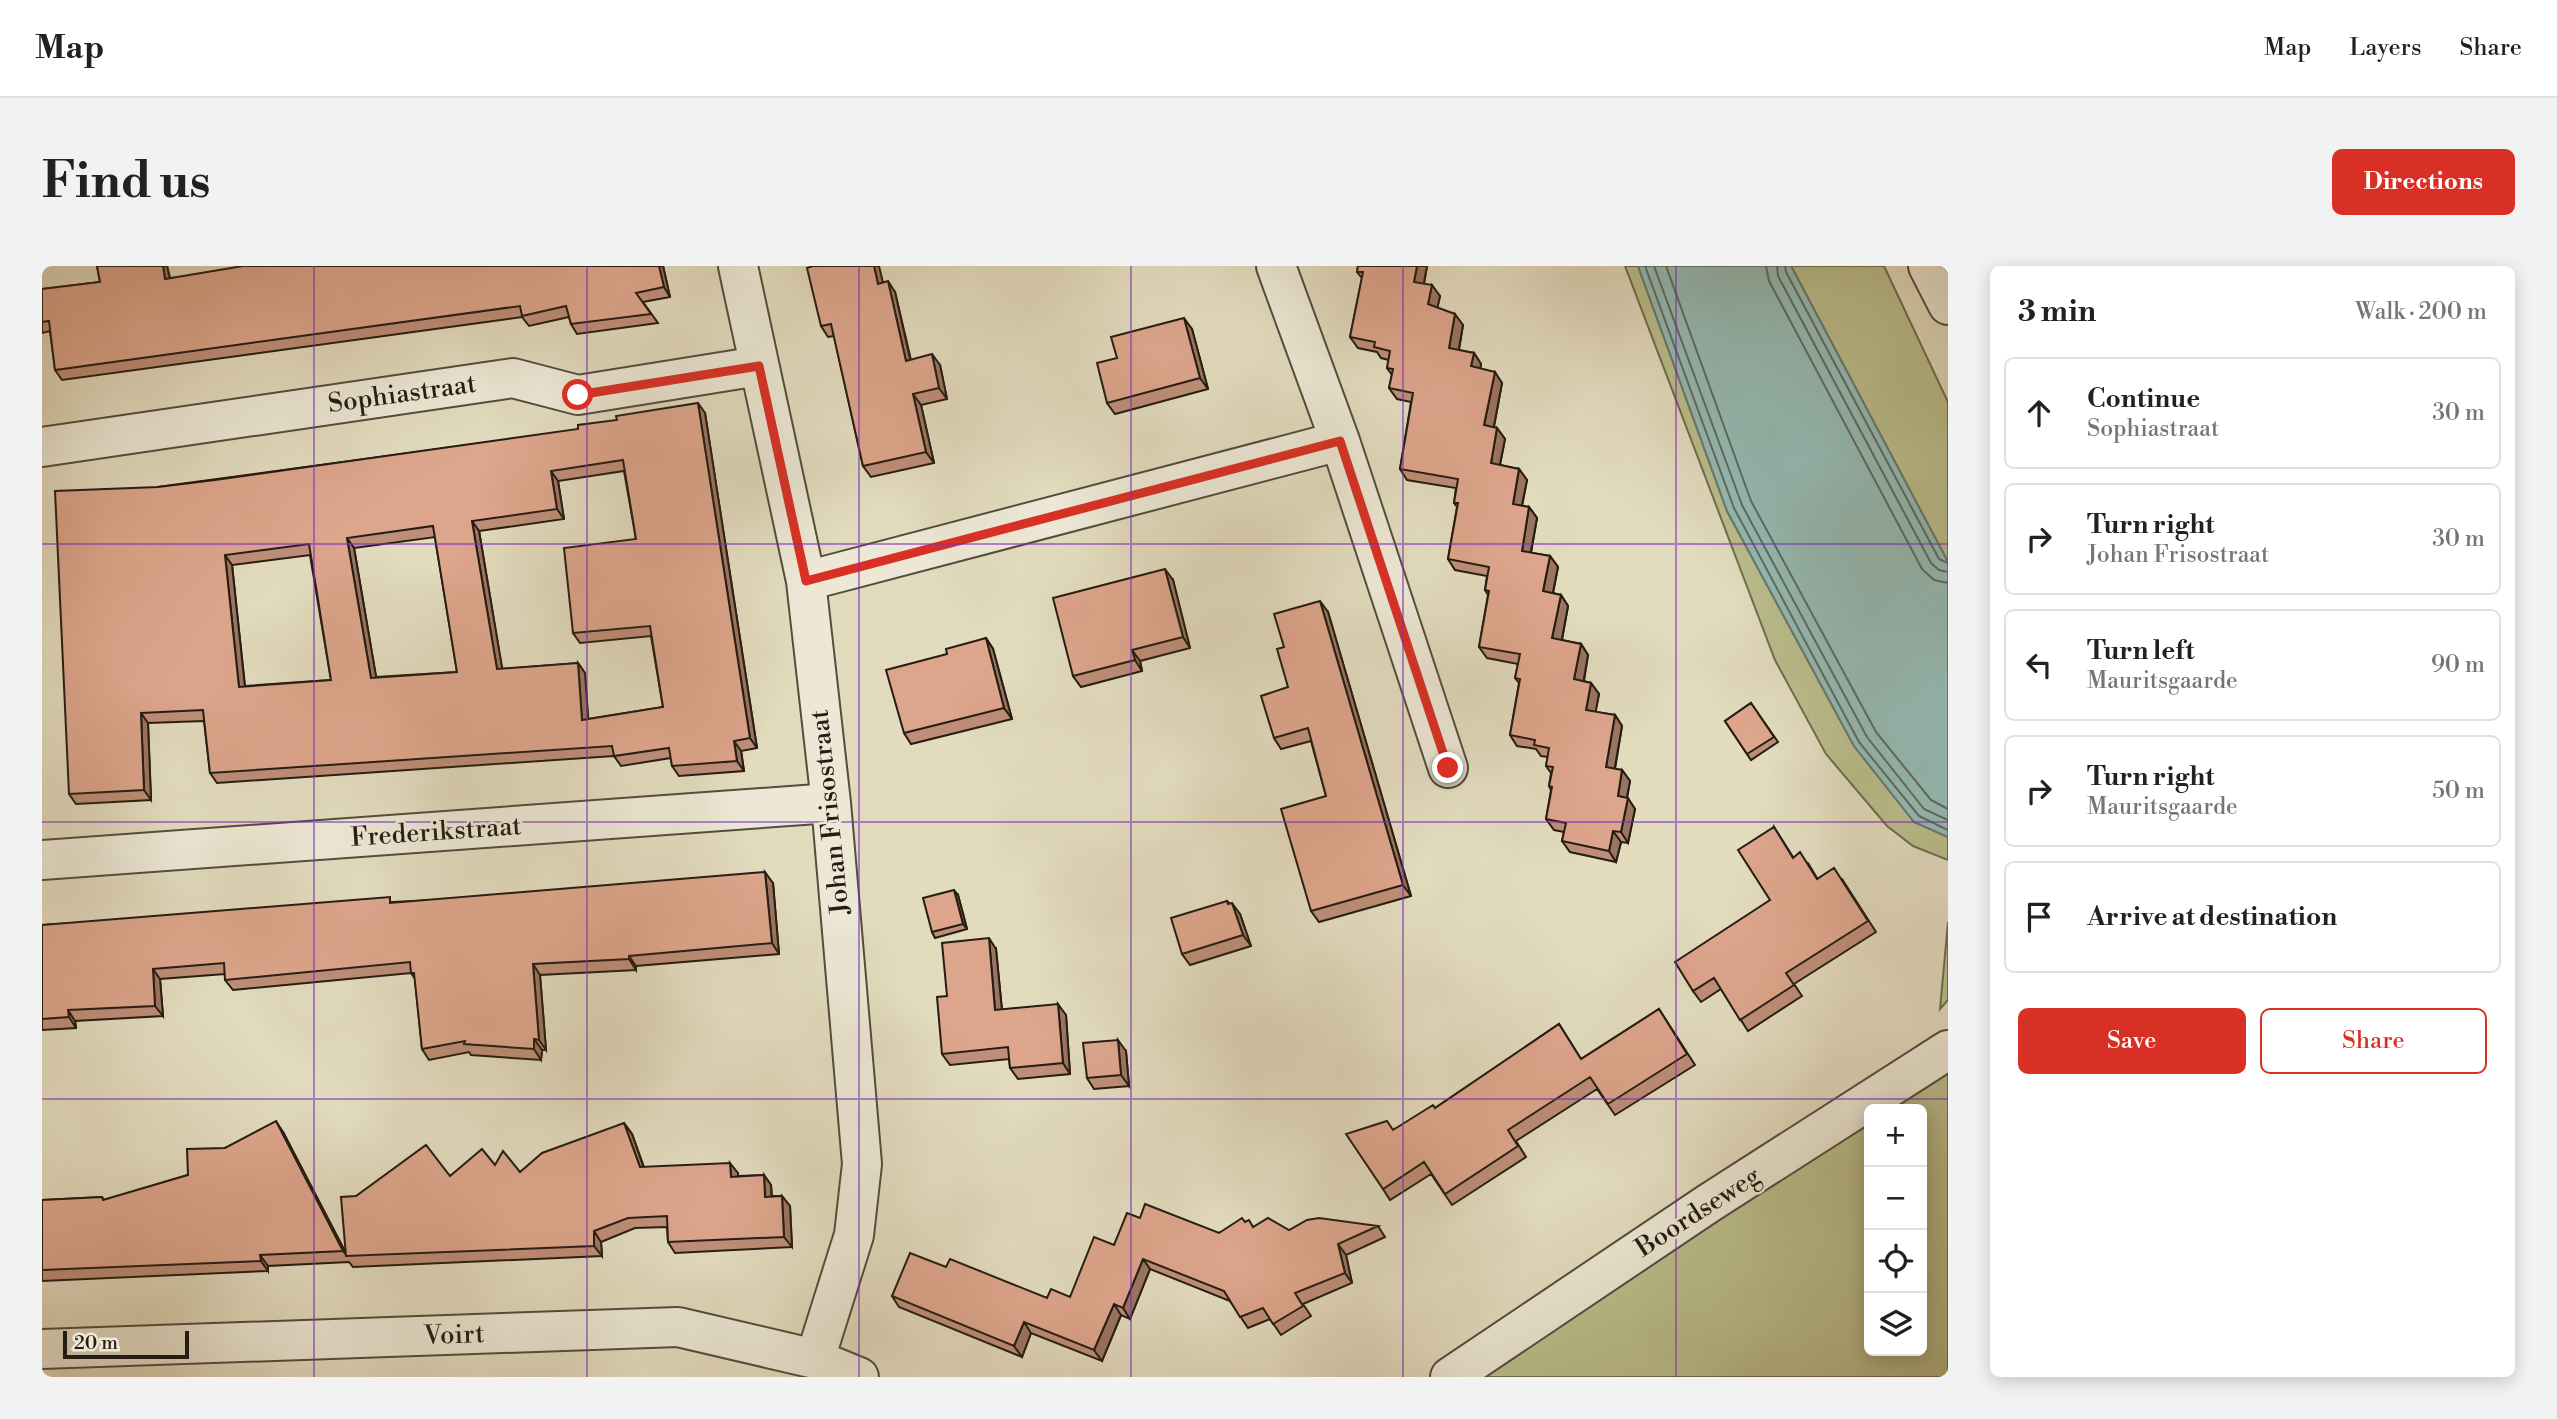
<!DOCTYPE html>
<meta charset="utf-8">
<style>
body{margin:0;font-family:"Libre Bodoni",serif;background:#f2f2f2;color:#202124}
.controls{position:absolute;right:21px;bottom:21px;display:grid;overflow:hidden;border-radius:10px;box-shadow:0 4px 18px #0003}
.controls button{width:63px;height:63px;display:grid;place-items:center;padding:0;border:0;border-bottom:2px solid #e0e0e0;background:#fff;color:#202124;font:35px sans-serif}
.scale{position:absolute;left:21px;bottom:18px;width:126px;box-sizing:border-box;padding-left:7px;border:4px solid #251c12;border-top:0;font-size:19px;line-height:24px;white-space:nowrap;color:#251c12;-webkit-text-stroke:5px #ece8d5;paint-order:stroke}
.stop{position:absolute;width:21px;height:21px;margin:-16px;border:5px solid #d93025;border-radius:50%;background:#fff}
.stop.end{background:#d93025;border-color:#fff;box-shadow:0 2px 7px #0008}
.list{margin:0;padding:0;list-style:none}
h2{display:flex;justify-content:space-between;align-items:center;height:91px;margin:0;padding:0 28px;font-size:30px}
h2 small{font-size:23px;font-weight:400;color:#757577}
.list li{display:grid;grid-template-columns:46px 1fr auto;gap:21px;align-items:center;box-sizing:border-box;height:112px;margin:0 14px 14px;padding:0 14px;border:2px solid #e0e0e0;border-radius:10px}
.list b{display:block;font-size:26px;white-space:nowrap}
.list p{margin:0;font-size:23px;white-space:nowrap;color:#757577}
.list em{font-size:23px;font-style:normal;color:#757577}
.actions{display:flex;gap:14px;padding:21px 28px}
.actions a{flex:1;padding:16px 0;border:2px solid #d93025;border-radius:10px;text-align:center;font-size:24px;color:#d93025}
.actions .main{background:#d93025;color:#fff}
.icon{flex:none;width:38px;height:38px;fill:none;stroke:currentColor;stroke-width:2;stroke-linecap:round;stroke-linejoin:round}
.map{position:relative;flex:none;width:1906px;height:1111px;overflow:hidden;border-radius:10px}
header{display:flex;align-items:center;gap:42px;box-sizing:border-box;height:98px;padding:0 35px;background:#fff;border-bottom:2px solid #e0e0e0}
header strong{font-size:33px}
nav{display:flex;gap:38px;margin-inline-start:auto;font-size:24px}
.intro{display:flex;align-items:center;justify-content:space-between;box-sizing:border-box;height:168px;padding:0 42px}
h1{margin:0;font-size:49px}
.button{padding:18px 32px;border-radius:10px;background:#d93025;color:#fff;font-size:24px;font-weight:700}
main{display:flex;gap:42px;padding:0 42px}
aside{flex:1;background:#fff;border-radius:10px;box-shadow:0 4px 18px #0003}
.map>svg:first-child{display:block}
.green{fill:#babe8c;stroke:#706d4f;stroke-width:2}
.water{fill:#95bbb4;stroke:#687b73;stroke-width:2}
.lines{fill:none;stroke-linecap:round;stroke-linejoin:round}
.shore{stroke:#5d6c63;stroke-width:2}
.street-casing{stroke:#544c3d;stroke-width:42}
.street{stroke:#ece8d5;stroke-width:38}
.wall{fill:#be8e78;stroke:#251c12;stroke-width:2;fill-rule:evenodd}
.shaded-wall{fill:#9b7462;stroke:#251c12;stroke-width:2}
.building{fill:#dda58c;stroke:#251c12;stroke-width:2;fill-rule:evenodd}
.route{stroke:#d93025;stroke-width:9}
.grid{fill:none;stroke:#7b2cbf;stroke-width:2;stroke-opacity:0.55}
.labels{text-anchor:middle;dominant-baseline:central;stroke-width:5;stroke-linejoin:round;paint-order:stroke}
.street-label{font-size:26px;fill:#251c12;stroke:#ece8d5}
</style>
<header>
<strong>Map</strong>
<nav><a>Map</a><a>Layers</a><a>Share</a></nav>
</header>
<div class="intro"><h1>Find us</h1><a class="button">Directions</a></div>
<main>
<div class="map">
<svg width="1906" height="1111" viewBox="0 0 1906 1111">
<rect width="100%" height="100%" fill="#e2dbbe"/>
<filter id="stains"><feTurbulence type="fractalNoise" baseFrequency=".00286" numOctaves="4"/><feColorMatrix values="0 0 0 0 .2 0 0 0 0 .09 0 0 0 0 .02 0 0 0 .5 -.17"/></filter>
<radialGradient id="worn" r=".72"><stop offset=".6" stop-color="#630" stop-opacity="0"/><stop offset="1" stop-color="#630" stop-opacity=".3"/></radialGradient>
<!-- green -->
<path class="green" d="M 1583,0 L 1596,0 L 1685,245 L 1812,480 L 1872,556 L 1906,571 L 1906,594 L 1871,580 L 1845,560 L 1784,488 L 1733,394 Z
M 1749,0 L 1842,0 L 1906,136 L 1906,296 Z
M 1906,656 L 1906,734 L 1898,743 Z
M 1906,794 L 1906,1111 L 1428,1111 L 1827,844 L 1827,1085 L 1880,1085 L 1880,843 L 1829,843 Z"/>
<!-- water -->
<path class="water" d="M 1596,0 L 1749,0 L 1906,296 L 1906,571 L 1872,556 L 1812,480 L 1685,245 Z"/>
<g class="lines">
<!-- shore -->
<path class="shore" d="M 1603,0 L 1692,242 L 1817,476 L 1877,550 L 1906,564
M 1612,0 L 1700,239 L 1825,471 L 1882,543 L 1906,554
M 1624,0 L 1709,235 L 1834,466 L 1889,534 L 1906,543
M 1724,0 L 1727,15 L 1880,303 L 1892,314 L 1906,317
M 1735,0 L 1736,10 L 1889,297 L 1897,304 L 1906,306
M 1743,0 L 1744,6 L 1897,293 L 1906,297"/>
<!-- street casing -->
<g class="street-casing">
<path id="street" d="M 696,0 L 764,315 L 789,537 L 820,898 L 812,969 L 773,1093
M 1234,0 L 1298,175 L 1406,502
M 1886,0 L 1906,39
M 0,181 L 471,112 L 536,129 L 717,100
M 764,315 L 1298,175
M 0,594 L 789,537
M 0,1083 L 636,1061 L 773,1093 L 817,1111
M 1408,1111 L 1667,937 L 1906,784"/>
</g>
<!-- street -->
<use href="#street" class="street"/>
</g>
<!-- wall -->
<path class="wall" d="M 55,0 L 125,0 L 128,12 L 621,0 L 628,31 L 601,36 L 616,57 L 535,68 L 529,58 L 527,51 L 487,60 L 480,51 L 20,114 L 13,104 L 8,65 L 0,67 L 0,23 L 58,16 Z
M 1316,0 L 1385,0 L 1382,18 L 1398,30 L 1395,42 L 1421,59 L 1417,84 L 1432,87 L 1439,98 L 1438,102 L 1460,117 L 1452,161 L 1455,162 L 1463,173 L 1458,199 L 1477,203 L 1485,214 L 1480,240 L 1487,241 L 1495,252 L 1489,287 L 1508,290 L 1516,301 L 1511,327 L 1519,329 L 1526,340 L 1520,374 L 1539,378 L 1546,389 L 1542,415 L 1549,417 L 1557,428 L 1553,446 L 1573,449 L 1580,460 L 1573,503 L 1580,504 L 1588,515 L 1585,532 L 1593,543 L 1586,577 L 1579,576 L 1574,596 L 1528,586 L 1520,575 L 1522,566 L 1512,564 L 1504,553 L 1509,524 L 1507,520 L 1509,507 L 1504,500 L 1506,491 L 1499,490 L 1494,483 L 1475,480 L 1468,469 L 1477,417 L 1473,412 L 1476,398 L 1445,392 L 1437,381 L 1446,329 L 1443,324 L 1445,310 L 1413,304 L 1406,293 L 1415,241 L 1412,237 L 1414,222 L 1365,214 L 1358,203 L 1369,136 L 1355,133 L 1347,122 L 1350,109 L 1345,102 L 1347,94 L 1339,92 L 1335,86 L 1316,82 L 1308,71 L 1320,12 L 1315,6 Z
M 841,16 L 853,26 L 869,94 L 898,99 L 905,133 L 879,139 L 892,197 L 829,211 L 821,200 L 792,70 L 786,71 L 779,60 Z
M 1150,63 L 1166,123 L 1073,148 L 1065,137 L 1075,92 Z
M 663,147 L 715,482 L 699,485 L 702,505 L 637,510 L 630,500 L 629,492 L 579,500 L 572,490 L 175,517 L 168,507 L 162,455 L 106,457 L 109,534 L 34,538 L 27,528 L 116,221 ZM 582,205 L 594,273 L 531,367 L 538,377 L 609,370 L 621,441 L 546,453 L 543,407 L 536,397 L 460,403 L 437,265 L 522,253 L 516,215 ZM 393,271 L 415,406 L 334,411 L 312,282 ZM 268,289 L 289,414 L 203,420 L 190,299 Z
M 1131,314 L 1148,382 L 1098,395 L 1100,405 L 1039,421 L 1031,410 Z
M 1286,346 L 1369,630 L 1277,656 L 1269,645 L 1284,530 L 1269,475 L 1239,483 L 1232,472 L 1246,421 L 1242,381 Z
M 944,372 L 951,383 L 970,453 L 869,478 L 862,467 L 905,388 Z
M 1709,437 L 1736,476 L 1709,494 L 1683,455 Z
M 1732,561 L 1751,591 L 1766,597 L 1775,612 L 1800,613 L 1834,666 L 1752,718 L 1760,730 L 1706,765 L 1679,723 L 1659,736 L 1651,725 L 1728,634 Z
M 731,617 L 737,688 L 594,700 L 594,704 L 498,709 L 504,784 L 500,784 L 499,794 L 429,789 L 427,786 L 387,794 L 380,783 L 373,713 L 369,707 L 191,724 L 183,714 L 183,708 L 118,713 L 121,750 L 33,755 L 34,762 L 0,764 L 0,659 L 351,636 Z
M 916,629 L 925,663 L 893,672 L 890,666 Z
M 1185,635 L 1198,648 L 1209,680 L 1148,699 L 1140,688 Z
M 954,683 L 960,744 L 1024,749 L 1028,808 L 976,813 L 968,802 L 967,793 L 908,799 L 900,788 L 905,730 Z
M 1617,743 L 1653,799 L 1573,849 L 1555,823 L 1474,875 L 1484,891 L 1410,939 L 1389,908 L 1348,934 L 1341,923 L 1351,864 L 1393,842 L 1517,758 L 1539,793 Z
M 1084,785 L 1087,820 L 1052,823 L 1045,812 Z
M 582,857 L 590,868 L 602,901 L 696,907 L 696,910 L 722,909 L 729,919 L 730,930 L 740,930 L 748,940 L 750,981 L 633,987 L 626,976 L 625,961 L 593,962 L 559,976 L 560,990 L 311,1001 L 307,996 L 226,1000 L 226,1005 L 0,1015 L 0,934 L 60,931 L 62,934 L 146,909 L 183,882 L 241,866 L 304,987 L 314,930 L 453,899 L 478,906 Z
M 1098,952 L 1177,967 L 1203,956 L 1211,961 L 1247,964 L 1336,960 L 1343,971 L 1304,989 L 1310,1017 L 1261,1038 L 1269,1050 L 1239,1069 L 1228,1053 L 1206,1062 L 1188,1035 L 1108,1003 L 1088,1053 L 1079,1049 L 1060,1095 L 989,1067 L 980,1091 L 857,1041 L 850,1030 L 904,1001 L 1005,1032 L 1028,1031 L 1072,979 Z"/>
<!-- shaded-wall -->
<path class="shaded-wall" d="M 121,0 L 125,0 L 130,22 L 123,13 Z
M 617,0 L 621,0 L 628,31 L 622,21 Z
M 832,0 L 837,0 L 844,29 L 836,18 Z
M 1375,0 L 1385,0 L 1380,27 L 1372,16 Z
M 846,15 L 853,26 L 871,106 L 864,95 Z
M 1390,19 L 1398,30 L 1394,49 L 1386,38 Z
M 1413,48 L 1421,59 L 1415,93 L 1407,82 Z
M 1142,52 L 1150,63 L 1166,123 L 1158,112 Z
M 1432,87 L 1439,98 L 1437,111 L 1429,100 Z
M 890,88 L 898,99 L 905,133 L 897,122 Z
M 1453,106 L 1460,117 L 1450,170 L 1442,159 Z
M 871,128 L 879,139 L 892,197 L 884,186 Z
M 656,137 L 663,147 L 715,482 L 708,472 Z
M 1455,162 L 1463,173 L 1456,208 L 1449,197 Z
M 1477,203 L 1485,214 L 1478,249 L 1471,238 Z
M 509,205 L 516,215 L 522,253 L 515,243 Z
M 1487,241 L 1495,252 L 1487,296 L 1480,285 Z
M 430,255 L 437,265 L 462,413 L 455,403 Z
M 305,272 L 312,282 L 336,422 L 329,412 Z
M 183,289 L 190,299 L 204,431 L 197,421 Z
M 1508,290 L 1516,301 L 1509,336 L 1501,325 Z
M 1123,303 L 1131,314 L 1148,382 L 1141,371 Z
M 1519,329 L 1526,340 L 1518,383 L 1510,372 Z
M 1278,335 L 1286,346 L 1369,630 L 1361,619 Z
M 944,372 L 951,383 L 970,453 L 962,442 Z
M 1539,378 L 1546,389 L 1540,424 L 1532,413 Z
M 1090,384 L 1098,395 L 1100,405 L 1093,394 Z
M 536,397 L 543,407 L 547,464 L 540,454 Z
M 1549,417 L 1557,428 L 1552,455 L 1544,444 Z
M 99,447 L 106,457 L 109,534 L 102,524 Z
M 1573,449 L 1580,460 L 1571,512 L 1564,501 Z
M 692,475 L 699,485 L 702,505 L 695,495 Z
M 1580,504 L 1588,515 L 1583,541 L 1576,530 Z
M 1586,532 L 1593,543 L 1586,577 L 1579,566 Z
M 1571,565 L 1579,576 L 1574,596 L 1567,585 Z
M 723,606 L 731,617 L 737,688 L 730,677 Z
M 912,624 L 916,629 L 925,663 L 921,658 Z
M 1190,637 L 1198,648 L 1209,680 L 1201,669 Z
M 947,672 L 954,683 L 961,755 L 953,744 Z
M 587,690 L 594,700 L 594,704 L 587,693 Z
M 491,698 L 498,709 L 504,784 L 497,774 Z
M 111,703 L 118,713 L 121,750 L 113,740 Z
M 1016,738 L 1024,749 L 1028,808 L 1021,797 Z
M 26,744 L 33,755 L 34,762 L 27,751 Z
M 492,773 L 500,784 L 499,794 L 492,783 Z
M 1076,774 L 1084,785 L 1087,820 L 1079,809 Z
M 234,855 L 241,866 L 305,990 L 301,985 Z
M 582,857 L 590,868 L 605,911 L 598,901 Z
M 688,897 L 696,907 L 696,921 L 689,911 Z
M 722,909 L 729,919 L 730,941 L 723,931 Z
M 740,930 L 748,940 L 750,981 L 742,971 Z
M 552,965 L 559,976 L 560,990 L 552,980 Z
M 1296,978 L 1304,989 L 1310,1017 L 1303,1007 Z
M 218,989 L 226,1000 L 226,1005 L 219,995 Z
M 1101,993 L 1108,1003 L 1088,1053 L 1081,1042 Z
M 1072,1038 L 1079,1049 L 1060,1095 L 1052,1084 Z
M 982,1056 L 989,1067 L 980,1091 L 972,1080 Z"/>
<!-- building -->
<path class="building" d="M 55,0 L 121,0 L 123,13 L 201,0 L 617,0 L 622,21 L 594,27 L 609,48 L 529,58 L 524,40 L 480,50 L 478,40 L 13,104 L 7,55 L 0,56 L 0,23 L 58,16 Z
M 771,0 L 832,0 L 836,18 L 846,15 L 864,95 L 890,88 L 897,122 L 871,128 L 884,186 L 821,200 L 789,58 L 779,60 L 765,2 Z
M 1316,0 L 1375,0 L 1372,16 L 1390,19 L 1386,38 L 1413,48 L 1407,82 L 1432,87 L 1429,100 L 1453,106 L 1442,159 L 1455,162 L 1449,197 L 1477,203 L 1471,238 L 1487,241 L 1480,285 L 1508,290 L 1501,325 L 1519,329 L 1510,372 L 1539,378 L 1532,413 L 1549,417 L 1544,444 L 1573,449 L 1564,501 L 1580,504 L 1576,530 L 1586,532 L 1579,566 L 1571,565 L 1567,585 L 1520,575 L 1524,557 L 1504,553 L 1510,521 L 1507,520 L 1511,501 L 1504,500 L 1507,482 L 1492,479 L 1493,474 L 1468,469 L 1478,413 L 1473,412 L 1478,388 L 1437,381 L 1447,325 L 1443,324 L 1447,301 L 1406,293 L 1416,237 L 1412,237 L 1416,213 L 1358,203 L 1371,127 L 1347,122 L 1351,103 L 1345,102 L 1348,85 L 1332,81 L 1333,76 L 1308,71 L 1321,6 L 1315,6 Z
M 1142,52 L 1158,112 L 1065,137 L 1055,97 L 1075,92 L 1069,71 Z
M 656,137 L 708,472 L 692,475 L 695,495 L 630,500 L 627,482 L 572,490 L 570,480 L 168,507 L 161,444 L 99,447 L 102,524 L 27,528 L 13,225 L 116,221 L 173,214 L 536,163 L 536,159 L 575,154 L 574,150 ZM 581,194 L 594,273 L 522,282 L 531,367 L 608,360 L 621,441 L 540,454 L 536,397 L 455,403 L 430,255 L 515,243 L 509,205 ZM 391,260 L 415,406 L 329,412 L 305,272 ZM 267,278 L 289,414 L 197,421 L 183,289 Z
M 1123,303 L 1141,371 L 1090,384 L 1093,394 L 1031,410 L 1011,332 Z
M 1278,335 L 1361,619 L 1269,645 L 1239,543 L 1284,530 L 1266,462 L 1232,472 L 1219,430 L 1246,421 L 1235,383 L 1242,381 L 1232,348 Z
M 944,372 L 962,442 L 862,467 L 844,404 L 905,388 L 904,383 Z
M 1709,437 L 1732,471 L 1705,488 L 1683,455 Z
M 1732,561 L 1751,592 L 1758,586 L 1775,613 L 1792,602 L 1826,655 L 1744,707 L 1752,719 L 1698,754 L 1672,712 L 1651,725 L 1633,696 L 1728,634 L 1696,584 Z
M 723,606 L 730,677 L 587,690 L 587,693 L 491,698 L 497,774 L 492,773 L 492,783 L 422,778 L 423,775 L 380,783 L 372,707 L 369,707 L 368,696 L 183,714 L 182,697 L 111,703 L 113,740 L 26,744 L 27,751 L 0,753 L 0,659 L 348,631 L 348,637 Z
M 912,624 L 921,658 L 890,666 L 881,632 Z
M 1185,635 L 1186,638 L 1190,637 L 1201,669 L 1140,688 L 1129,652 Z
M 947,672 L 953,744 L 1016,738 L 1021,797 L 968,802 L 966,781 L 900,788 L 895,731 L 905,730 L 900,677 Z
M 1617,743 L 1645,788 L 1566,838 L 1548,811 L 1466,864 L 1476,880 L 1403,928 L 1382,896 L 1341,923 L 1304,868 L 1345,855 L 1351,864 L 1391,839 L 1393,842 L 1517,758 L 1539,793 Z
M 1076,774 L 1079,809 L 1045,812 L 1041,777 Z
M 234,855 L 301,985 L 218,989 L 219,995 L 0,1004 L 0,934 L 60,931 L 61,934 L 146,909 L 145,883 L 183,882 Z
M 582,857 L 598,901 L 688,897 L 689,911 L 722,909 L 723,931 L 740,930 L 742,971 L 626,976 L 625,950 L 586,952 L 552,965 L 552,980 L 304,990 L 299,931 L 314,930 L 384,879 L 408,910 L 440,883 L 453,899 L 461,885 L 478,906 L 500,887 Z
M 1103,938 L 1177,967 L 1200,952 L 1203,956 L 1207,954 L 1211,961 L 1226,952 L 1247,964 L 1265,954 L 1277,952 L 1336,960 L 1296,978 L 1303,1007 L 1253,1027 L 1261,1040 L 1231,1058 L 1221,1042 L 1198,1051 L 1182,1025 L 1101,993 L 1081,1042 L 1072,1038 L 1052,1084 L 982,1056 L 972,1080 L 850,1030 L 868,987 L 904,1001 L 908,993 L 1005,1032 L 1009,1023 L 1028,1031 L 1052,971 L 1072,979 L 1085,947 L 1098,952 Z"/>
<g class="lines">
<!-- route -->
<path class="route" d="M 536,129 L 717,100 L 764,315 L 1298,175 L 1406,502"/>
</g>
<!-- grid -->
<path class="grid" d="M 272,0 L 272,1111M 545,0 L 545,1111M 817,0 L 817,1111M 1089,0 L 1089,1111M 1361,0 L 1361,1111M 1634,0 L 1634,1111M 0,278 L 1906,278M 0,556 L 1906,556M 0,833 L 1906,833"/>
<g class="labels">
<!-- street labels -->
<g class="street-label">
<text transform="translate(360 128) rotate(-8)">Sophiastraat</text>
<text transform="translate(788 546) rotate(-96)">Johan Frisostraat</text>
<text transform="translate(394 566) rotate(-4)">Frederikstraat</text>
<text transform="translate(1656 946) rotate(-33)">Boordseweg</text>
<text transform="translate(412 1069) rotate(-2)">Voirt</text>
</g>
</g>
<rect width="100%" height="100%" filter="url(#stains)"/>
<rect width="100%" height="100%" fill="url(#worn)"/>
</svg>
<div class="controls">
<button>+</button>
<button>−</button>
<button><svg class="icon" aria-label="locate" viewBox="0 0 24 24"><circle cx="12" cy="12" r="6"/><path d="M12 2v4M12 18v4M2 12h4M18 12h4"/></svg></button>
<button><svg class="icon" aria-label="layers" viewBox="0 0 24 24"><path d="M12 4l9 5-9 5-9-5zM3 14l9 5 9-5"/></svg></button>
</div>
<div class="scale">20 m</div>
<div class="stop" style="left:536px;top:129px"></div>
<div class="stop end" style="left:1406px;top:502px"></div>
</div>
<aside>
<h2>3 min<small>Walk · 200 m</small></h2>
<ul class="list">
<li><svg class="icon" aria-label="ahead" viewBox="0 0 24 24"><path d="M12 20V5M6 11l6-6 6 6"/></svg><div><b>Continue</b><p>Sophiastraat</p></div><em>30 m</em></li>
<li><svg class="icon" aria-label="right" viewBox="0 0 24 24"><path d="M7 20v-9h11M14 6l5 5-5 5"/></svg><div><b>Turn right</b><p>Johan Frisostraat</p></div><em>30 m</em></li>
<li><svg class="icon" aria-label="left" viewBox="0 0 24 24"><path d="M17 20v-9H6M10 6l-5 5 5 5"/></svg><div><b>Turn left</b><p>Mauritsgaarde</p></div><em>90 m</em></li>
<li><svg class="icon" aria-label="right" viewBox="0 0 24 24"><path d="M7 20v-9h11M14 6l5 5-5 5"/></svg><div><b>Turn right</b><p>Mauritsgaarde</p></div><em>50 m</em></li>
<li><svg class="icon" aria-label="arrive" viewBox="0 0 24 24"><path d="M6 21V4h12l-3 4 3 4H6"/></svg><div><b>Arrive at destination</b></div></li>
</ul>
<div class="actions"><a class="main">Save</a><a>Share</a></div>
</aside>
</main>
